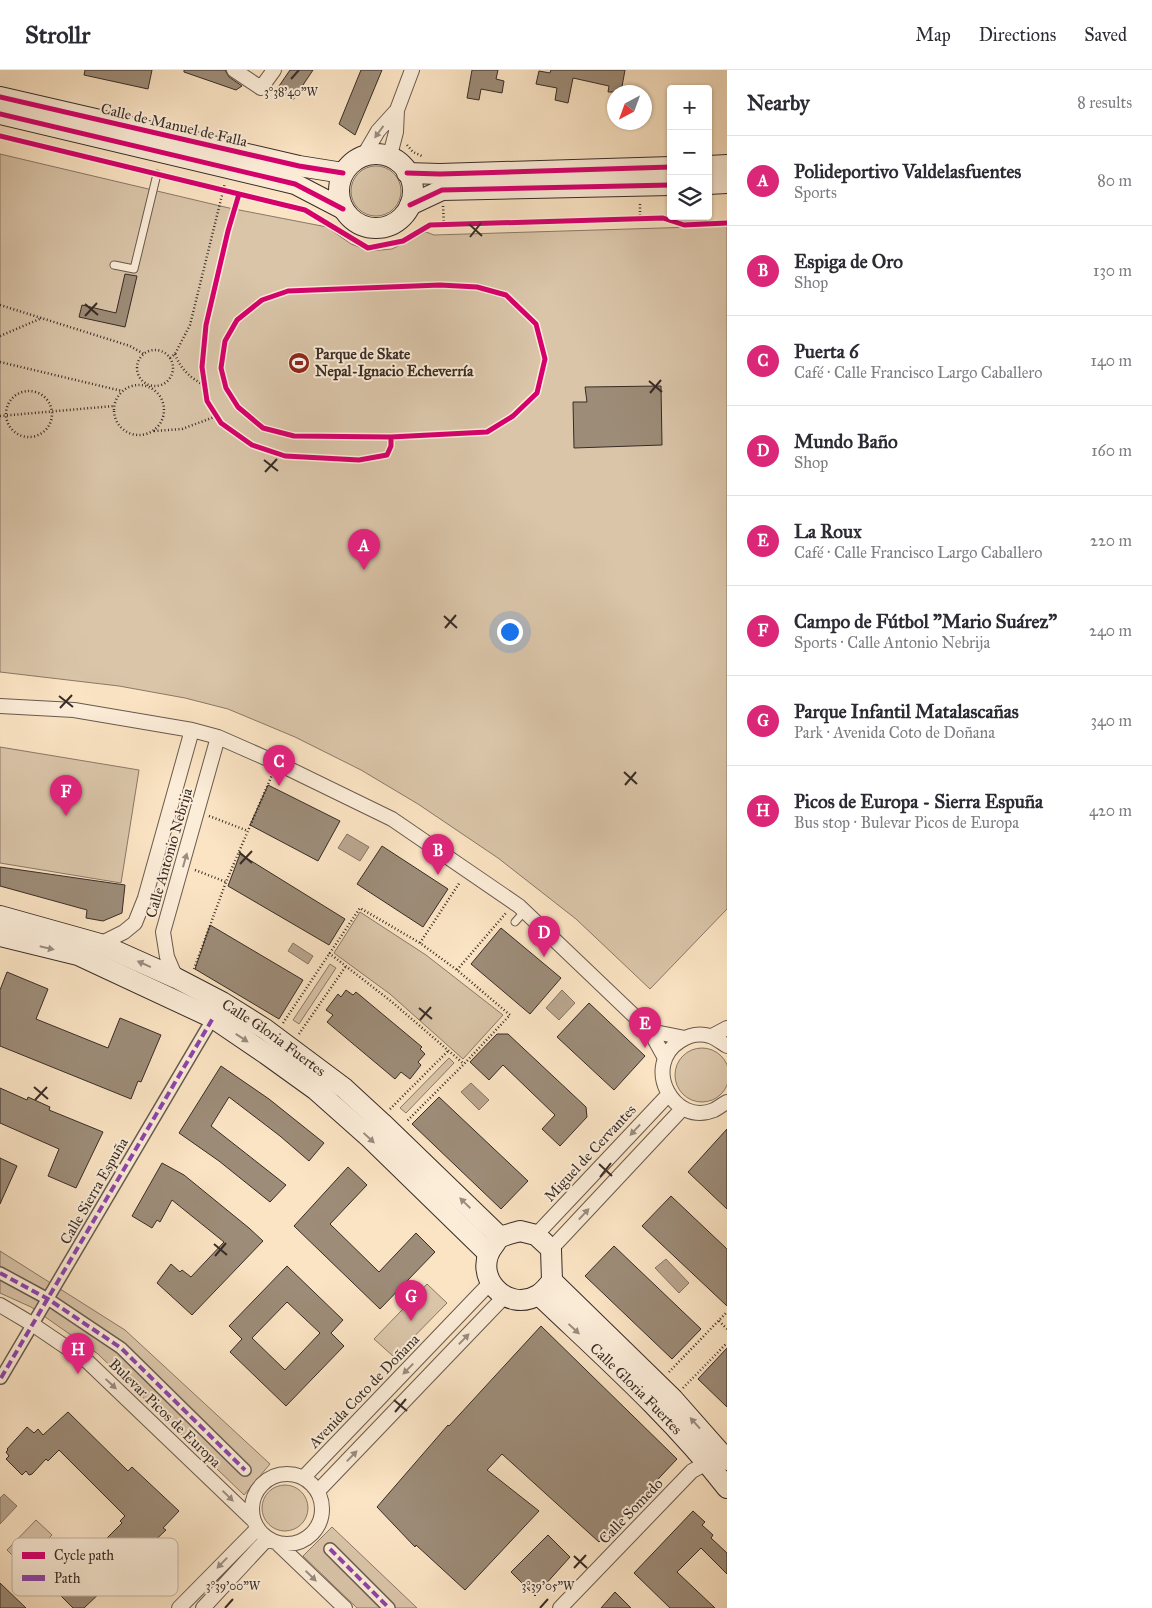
<!DOCTYPE html>
<meta charset="utf-8">
<style>
body{margin:0;font-family:"IM FELL Great Primer",serif;background:#f2f2f3;color:#2b2b33}
.controls{position:absolute;right:15px;top:15px;display:grid;overflow:hidden;border-radius:5px;box-shadow:0 1px 4px #0004}
.controls button{width:45px;height:45px;display:grid;place-items:center;padding:0;border:0;border-bottom:1px solid #e1e1e2;background:#fff;color:#2b2b33;font:25px sans-serif}
.compass{position:absolute;left:607px;top:15px;width:45px;height:45px;border-radius:50%;background:#fff;box-shadow:0 1px 4px #0004;rotate:221deg}
.you{position:absolute;left:509px;top:561px;width:18px;height:18px;margin:-12px;border:4px solid #fff;border-radius:50%;background:#1a73e8;box-shadow:0 0 0 8px #1a73e833}
.badge{display:grid;place-items:center;width:32px;height:32px;border-radius:50%;background:#db2777;color:#fff;font-size:16px;font-weight:700}
.pin{position:absolute;translate:-50% -41px;filter:drop-shadow(0 1px 2px #0008)}
.pin::after{content:'';position:absolute;top:26px;width:18px;height:15px;background:inherit;clip-path:polygon(0 0,100% 0,50% 100%)}
.list{margin:0;padding:0;list-style:none}
h2{display:flex;justify-content:space-between;align-items:center;height:65px;margin:0;padding:0 20px;font-size:21px}
h2 small{font-size:16px;font-weight:400;color:#7c7c81}
.list li{display:grid;grid-template-columns:32px 1fr auto;gap:15px;align-items:center;box-sizing:border-box;height:90px;padding:0 20px;border-top:1px solid #e1e1e2}
.list b{display:block;font-size:19px;white-space:nowrap}
.list p{margin:0;font-size:16px;white-space:nowrap;color:#7c7c81}
.list em{font-size:16px;font-style:normal;color:#7c7c81}
.icon{flex:none;width:28px;height:28px;fill:none;stroke:currentColor;stroke-width:2;stroke-linecap:round;stroke-linejoin:round}
.map{position:relative;flex:none;width:727px;height:1538px;overflow:hidden}
header{display:flex;align-items:center;gap:30px;box-sizing:border-box;height:70px;padding:0 25px;background:#fff;border-bottom:1px solid #e1e1e2}
header strong{font-size:24px}
nav{display:flex;gap:28px;margin-inline-start:auto;font-size:18px}
main{display:flex}
aside{flex:1;background:#fff}
.map>svg:first-child{display:block}
.green{fill:#dac5a9;stroke:#897868}
.water{fill:#b9a58e;stroke:#857564}
.building{fill:#9d8c78;stroke:#382c26;fill-rule:evenodd}
.lines{fill:none;stroke-linecap:round;stroke-linejoin:round}
.service-casing{stroke:#695a4e;stroke-width:9}
.pedestrian-casing{stroke:#695a4e;stroke-width:14}
.minor-casing{stroke:#695a4e;stroke-width:16}
.secondary-casing{stroke:#382c26;stroke-width:22}
.path{stroke:#382c26;stroke-width:2.5;stroke-dasharray:1 2.5;stroke-linecap:butt}
.service{stroke:#fcedd9;stroke-width:7}
.pedestrian{stroke:#fcedd9;stroke-width:11}
.minor{stroke:#fcedd9;stroke-width:14}
.secondary{stroke:#fcedd9;stroke-width:20}
.quiet{stroke:#8e44ad;stroke-width:4;stroke-dasharray:8 4;stroke-linecap:butt}
.cycleway-casing{stroke:#fcedd9;stroke-width:8}
.cycleway{stroke:#d6006c;stroke-width:5}
.oneway{fill:#9a8c80}
.ticks{fill:none;stroke:#382c26;stroke-width:2}
.labels{text-anchor:middle;dominant-baseline:central;stroke-width:4;stroke-linejoin:round;paint-order:stroke}
.street-label{font-size:15px;fill:#382c26;stroke:#fcedd9}
.poi-label{font-size:15px;font-weight:bold;fill:#382c26;stroke:#fcedd9;text-anchor:start}
.key{fill:#fcedd9;stroke:#c1b3a3;stroke-width:1}
.key-label{font-size:14px;fill:#382c26}
.ticks-label{font-size:12px;text-anchor:middle;fill:#382c26;stroke:#fcedd9;stroke-width:4;stroke-linejoin:round;paint-order:stroke}
</style>
<header>
<strong>Strollr</strong>
<nav><a>Map</a><a>Directions</a><a>Saved</a></nav>
</header>
<main>
<div class="map">
<svg width="727" height="1538" viewBox="0 0 727 1538">
<rect width="100%" height="100%" fill="#fbe4c4"/>
<filter id="stains"><feTurbulence type="fractalNoise" baseFrequency=".004" numOctaves="4"/><feColorMatrix values="0 0 0 0 .2 0 0 0 0 .09 0 0 0 0 .02 0 0 0 .5 -.17"/></filter>
<radialGradient id="worn" r=".72"><stop offset=".6" stop-color="#630" stop-opacity="0"/><stop offset="1" stop-color="#630" stop-opacity=".3"/></radialGradient>
<!-- green -->
<path class="green" d="M 0,84 L 229,138 L 327,157 L 351,174 L 370,181 L 392,179 L 426,162 L 434,165 L 727,156 L 727,839 L 650,919 L 576,849 L 498,788 L 418,734 L 361,700 L 295,667 L 228,639 L 185,628 L 119,616 L 0,602 Z
M351 121a25 25 0 1 1 50 0a25 25 0 1 1-50 0Z
M 0,677 L 139,700 L 121,813 L 0,793 Z
M 360,842 L 426,885 L 503,945 L 463,989 L 390,924 L 334,883 Z
M 330,894 L 336,898 L 299,954 L 293,950 Z
M675 1005a27 27 0 1 1 54 0a27 27 0 1 1-54 0Z
M 449,988 L 454,993 L 406,1043 L 400,1038 Z
M 0,1181 L 125,1260 L 270,1394 L 244,1425 L 98,1284 L 31,1237 L 0,1223 Z
M 427,1214 L 447,1233 L 394,1287 L 374,1269 Z
M262 1438a23 23 0 1 1 46 0a23 23 0 1 1-46 0Z
M 36,1450 L 52,1465 L 22,1495 L 7,1480 Z
M 332,1457 L 417,1538 L 357,1538 L 303,1486 Z"/>
<!-- water -->
<path class="water" d="M 347,764 L 369,777 L 360,791 L 338,778 Z
M 293,873 L 313,886 L 308,894 L 288,881 Z
M 562,920 L 575,933 L 559,950 L 546,938 Z
M 471,1013 L 489,1030 L 479,1040 L 461,1022 Z
M 666,1189 L 689,1213 L 679,1223 L 655,1198 Z
M 4,1424 L 17,1436 L 0,1454 L 0,1428 Z"/>
<!-- building -->
<path class="building" d="M 85,0 L 152,0 L 148,19 L 84,5 Z
M 184,0 L 225,0 L 229,7 L 242,16 L 236,20 L 184,2 Z
M 290,0 L 313,0 L 293,30 L 277,19 Z
M 361,0 L 382,0 L 355,65 L 339,54 Z
M 472,0 L 498,0 L 496,9 L 504,11 L 502,23 L 481,19 L 479,30 L 467,28 Z
M 551,0 L 625,0 L 621,22 L 608,22 L 609,16 L 573,8 L 568,33 L 555,30 L 557,18 L 536,14 L 539,1 L 550,3 Z
M 125,204 L 137,206 L 125,257 L 79,247 L 82,235 L 116,243 Z
M 661,316 L 662,375 L 574,378 L 573,332 L 587,332 L 585,317 Z
M 268,715 L 340,751 L 318,791 L 250,755 Z
M 382,776 L 448,819 L 423,857 L 357,814 Z
M 240,784 L 345,849 L 329,875 L 228,816 Z
M 0,797 L 125,815 L 122,843 L 103,851 L 86,848 L 87,840 L 0,816 Z
M 210,855 L 303,910 L 279,949 L 195,899 Z
M 501,858 L 561,908 L 530,944 L 471,894 Z
M 7,902 L 48,919 L 36,949 L 108,978 L 120,948 L 161,965 L 141,1012 L 138,1011 L 131,1029 L 0,976 L 0,920 Z
M 346,920 L 353,925 L 356,922 L 422,977 L 420,979 L 425,984 L 418,992 L 421,995 L 410,1009 L 401,1002 L 395,1009 L 327,952 L 333,945 L 326,940 L 338,924 L 341,927 Z
M 589,933 L 645,986 L 614,1020 L 557,967 Z
M 497,964 L 508,964 L 586,1037 L 587,1047 L 560,1076 L 542,1059 L 555,1045 L 503,995 L 489,1010 L 470,992 Z
M 221,996 L 269,1029 L 324,1073 L 309,1091 L 280,1066 L 229,1027 L 211,1056 L 286,1115 L 270,1132 L 219,1091 L 179,1063 Z
M 0,1018 L 27,1030 L 28,1027 L 50,1037 L 49,1040 L 103,1062 L 76,1118 L 48,1106 L 59,1079 L 0,1053 Z
M 439,1027 L 528,1111 L 501,1139 L 412,1054 Z
M 727,1059 L 727,1139 L 688,1102 Z
M 0,1088 L 17,1096 L 0,1134 Z
M 162,1093 L 184,1105 L 249,1158 L 263,1171 L 192,1245 L 157,1213 L 171,1194 L 180,1202 L 182,1200 L 191,1207 L 224,1172 L 172,1130 L 160,1152 L 157,1150 L 152,1158 L 132,1146 Z
M 348,1097 L 367,1115 L 330,1154 L 379,1202 L 416,1163 L 435,1182 L 380,1239 L 294,1156 Z
M 671,1126 L 727,1179 L 727,1236 L 642,1156 Z
M 614,1176 L 701,1259 L 672,1289 L 585,1206 Z
M 287,1196 L 343,1250 L 331,1263 L 344,1276 L 286,1336 L 230,1282 L 242,1269 L 229,1256 ZM 287,1232 L 320,1263 L 285,1300 L 252,1268 Z
M 541,1256 L 677,1389 L 599,1472 L 502,1384 L 487,1400 L 539,1441 L 465,1520 L 416,1475 L 415,1477 L 377,1437 L 448,1355 L 449,1356 Z
M 727,1278 L 727,1337 L 698,1309 Z
M 68,1342 L 128,1401 L 132,1397 L 179,1441 L 163,1458 L 166,1460 L 84,1538 L 73,1538 L 59,1524 L 63,1520 L 60,1517 L 76,1500 L 74,1498 L 91,1480 L 93,1482 L 122,1453 L 120,1451 L 125,1446 L 59,1380 L 48,1391 L 46,1389 L 32,1404 L 29,1405 L 26,1401 L 22,1405 L 6,1389 L 9,1386 L 6,1382 L 8,1380 L 7,1379 L 27,1357 L 34,1363 L 38,1359 L 43,1365 Z
M 693,1441 L 705,1452 L 702,1455 L 713,1465 L 711,1468 L 727,1483 L 727,1504 L 701,1478 L 677,1502 L 715,1538 L 670,1538 L 634,1503 Z
M 548,1465 L 570,1487 L 535,1526 L 511,1502 Z
M 0,1513 L 26,1538 L 0,1538 Z
M 615,1522 L 631,1538 L 601,1538 Z"/>
<g class="lines">
<!-- service casing -->
<g class="service-casing">
<path id="service" d="M 114,195 L 134,199 L 157,104
M 515,852 L 524,842"/>
</g>
<!-- pedestrian casing -->
<g class="pedestrian-casing">
<path id="pedestrian" d="M 0,1203 L 48,1229 L 121,1278 L 245,1400
M 1,1308 L 213,948
M 330,1479 L 389,1538"/>
</g>
<!-- minor casing -->
<g class="minor-casing">
<path id="minor" d="M 234,0 L 261,18 L 274,0
M 364,85 L 378,61 L 397,40 L 412,0
M 390,85 L 396,62 L 397,40
M 0,636 L 74,640 L 192,660 L 218,667 L 277,693 L 392,749 L 519,836 L 650,961 L 665,988
M 100,874 L 124,862 L 135,853 L 145,828 L 192,660
M 176,908 L 167,887 L 163,862 L 218,667
M 650,961 L 685,968
M 712,966 L 727,958
M 727,976 C 722,973 716,968 710,966 C 700,963 689,965 680,971 C 641,996 674,1057 714,1040 C 718,1038 723,1034 727,1032
M 536,1165 L 668,1025
M 551,1179 L 683,1038
M 0,1235 L 32,1254 L 88,1292 L 252,1449
M252 1439a35 35 0 1 1 70 0a35 35 0 1 1-70 0Z
M 304,1407 L 490,1213
M 318,1421 L 504,1227
M 277,1473 L 345,1538
M 179,1538 L 257,1459
M 203,1538 L 267,1469
M 560,1538 L 692,1401 L 707,1393"/>
</g>
<!-- secondary casing -->
<g class="secondary-casing">
<g id="secondary">
<path d="M 0,27 L 299,96 L 343,103"/>
<path d="M 0,44 L 295,114 L 343,139"/>
<circle cx="376" cy="121" r="37"/>
<path d="M 708,96 L 727,95"/>
<path d="M 407,103 L 440,104 L 671,97"/>
<path d="M 708,114 L 727,113"/>
<path d="M 410,135 L 442,120 L 671,115"/>
<path id="s1" d="M 0,846 L 100,874 L 176,908 L 222,932 L 265,959 L 344,1018 L 382,1053 L 500,1167"/>
<path d="M 0,866 L 78,885 L 213,948 L 266,984 L 316,1020 L 370,1068 L 488,1183"/>
<path d="M 520,1161 L 536,1165 L 551,1179 L 552,1211 C 548,1216 543,1222 538,1225 C 507,1244 470,1205 494,1175 C 496,1172 498,1168 501,1167 C 507,1164 514,1163 520,1161 Z"/>
<path d="M 552,1211 L 673,1329 L 727,1390"/>
<path id="s2" d="M 539,1225 C 604,1287 672,1347 727,1418"/>
</g>
</g>
<!-- path -->
<path class="path" d="M 407,75 L 413,82 L 422,86
M 443,136 L 444,155
M 640,149 L 640,133
M 0,235 L 130,276 L 144,284
M 0,266 L 42,248
M137 298a18 18 0 1 1 36 0a18 18 0 1 1-36 0Z
M 175,284 C 181,300 191,308 205,316
M 170,288 L 175,284 L 190,255 L 225,113
M 0,292 L 122,321
M114 340a25 25 0 1 1 50 0a25 25 0 1 1-50 0Z
M6 344a23 23 0 1 1 46 0a23 23 0 1 1-46 0Z
M 0,346 L 114,336
M 154,361 L 182,359 L 217,346
M 209,746 L 248,761
M 195,800 L 226,812
M 420,873 L 460,812
M 329,883 L 392,932 L 464,994
M 194,899 L 226,812 L 272,705
M 457,900 L 506,843
M 283,953 L 360,838 L 420,873 L 457,900 L 510,945 L 464,994 L 406,1052
M 299,964 L 346,896
M 390,1039 L 449,980
M 719,1251 L 727,1259
M 669,1302 L 727,1242
M 683,1318 L 727,1273"/>
<!-- service -->
<use href="#service" class="service"/>
<!-- pedestrian -->
<use href="#pedestrian" class="pedestrian"/>
<!-- minor -->
<use href="#minor" class="minor"/>
<!-- secondary -->
<use href="#secondary" class="secondary"/>
<!-- quiet -->
<path class="quiet" d="M 0,1203 L 48,1229 L 121,1278 L 245,1400
M 1,1308 L 213,948
M 330,1479 L 389,1538"/>
<!-- cycleway casing -->
<g class="cycleway-casing">
<path id="cycleway" d="M 0,27 L 299,96 L 343,103
M 0,44 L 295,114 L 343,139
M 0,66 L 305,140 L 368,178 L 403,171 L 430,155 L 663,148 L 684,155 L 727,153
M 407,103 L 440,104 L 671,97
M 239,124 L 228,161 L 206,255 L 202,297 L 207,331 L 221,353 L 252,375 L 285,386 L 359,390 L 387,385 L 391,376 L 391,367 L 487,362 L 513,346 L 537,323 L 545,289 L 536,254 L 506,225 L 477,217 L 440,215 L 288,221 L 262,230 L 237,250 L 225,271 L 221,298 L 226,318 L 238,337 L 263,358 L 294,366 L 391,367
M 410,135 L 442,120 L 671,115"/>
</g>
<!-- cycleway -->
<use href="#cycleway" class="cycleway"/>
</g>
<!-- one-way arrows -->
<defs><path id="oneway-solid" d="M-6-.8H1V-3.2L6.5 0L1 3.2V.8H-6Z" transform="scale(1.25)"/></defs>
<g class="oneway">
<use href="#oneway-solid" transform="translate(379 62) rotate(126)"/>
<use href="#oneway-solid" transform="translate(185 790) rotate(-74)"/>
<use href="#oneway-solid" transform="translate(47 878) rotate(13)"/>
<use href="#oneway-solid" transform="translate(144 894) rotate(-156)"/>
<use href="#oneway-solid" transform="translate(242 968) rotate(33)"/>
<use href="#oneway-solid" transform="translate(635 1060) rotate(133)"/>
<use href="#oneway-solid" transform="translate(369 1068) rotate(43)"/>
<use href="#oneway-solid" transform="translate(465 1133) rotate(-136)"/>
<use href="#oneway-solid" transform="translate(584 1144) rotate(-47)"/>
<use href="#oneway-solid" transform="translate(574 1259) rotate(43)"/>
<use href="#oneway-solid" transform="translate(464 1269) rotate(-46)"/>
<use href="#oneway-solid" transform="translate(408 1299) rotate(134)"/>
<use href="#oneway-solid" transform="translate(111 1314) rotate(43)"/>
<use href="#oneway-solid" transform="translate(695 1353) rotate(-132)"/>
<use href="#oneway-solid" transform="translate(352 1386) rotate(-46)"/>
<use href="#oneway-solid" transform="translate(228 1426) rotate(44)"/>
<use href="#oneway-solid" transform="translate(222 1493) rotate(134)"/>
<use href="#oneway-solid" transform="translate(311 1506) rotate(44)"/>
</g>
<!-- ticks -->
<path class="ticks" d="M 291,9 L 299,0M 469,154 L 482,166M 470,167 L 481,153M 85,234 L 98,245M 85,246 L 97,233M 649,311 L 662,322M 650,323 L 661,310M 264,390 L 278,401M 265,402 L 277,389M 444,546 L 457,558M 445,558 L 456,545M 59,626 L 73,637M 60,638 L 72,625M 624,702 L 637,714M 625,715 L 636,702M 239,782 L 252,793M 240,794 L 252,781M 419,938 L 432,949M 420,950 L 431,937M 34,1017 L 48,1029M 35,1030 L 47,1017M 599,1094 L 612,1106M 600,1107 L 611,1093M 214,1174 L 227,1185M 215,1186 L 226,1173M 394,1330 L 407,1341M 395,1342 L 406,1329M 574,1486 L 587,1498M 574,1498 L 586,1485M 225,1538 L 233,1529M 540,1538 L 548,1529"/>
<!-- icons -->
<defs>
<g id="stadium-disc" transform="scale(1.125)"><circle r="9.5" fill="#8f2418" stroke="#fcedd9"/><path d="M0-5a6.5 5 0 1 0 0 10a6.5 5 0 1 0 0-10ZM-3.5-1.8h7v3.6h-7Z" fill="#fff"/></g>
</defs>
<g fill-rule="evenodd">
<use href="#stadium-disc" x="299" y="293"/>
</g>
<g class="labels">
<!-- street labels -->
<g class="street-label">
<text transform="translate(174 55) rotate(13)">Calle de Manuel de Falla</text>
<text transform="translate(169 783) rotate(-74)">Calle Antonio Nebrija</text>
<text stroke="none"><textPath href="#s1" startOffset="302">Calle Gloria Fuertes</textPath></text>
<text transform="translate(590 1083) rotate(-47)">Miguel de Cervantes</text>
<text transform="translate(94 1121) rotate(-60)">Calle Sierra Espuña</text>
<text stroke="none"><textPath href="#s2" startOffset="135">Calle Gloria Fuertes</textPath></text>
<text transform="translate(364 1321) rotate(-46)">Avenida Coto de Doñana</text>
<text transform="translate(165 1343) rotate(44)">Bulevar Picos de Europa</text>
<text transform="translate(631 1441) rotate(-46)">Calle Somedo</text>
</g>
<!-- poi labels -->
<g class="poi-label">
<text x="315" y="284">Parque de Skate<tspan x="315" dy="17">Nepal-Ignacio Echeverría</tspan></text>
</g>
</g>
<!-- legend -->
<rect x="12" y="1468" width="166" height="58" rx="8" class="key"/>
<rect x="22" y="1482" width="23" height="7" fill="#d6006c"/>
<rect x="22" y="1505" width="23" height="6" fill="#8e44ad"/>
<g class="key-label">
<text x="54" y="1490">Cycle path</text>
<text x="54" y="1513">Path</text>
</g>
<g class="ticks-label">
<text x="291" y="26">3°38'40"W</text>
<text x="233" y="1520">3°39'00"W</text>
<text x="548" y="1520">3°39'05"W</text>
</g>
<rect width="100%" height="100%" filter="url(#stains)"/>
<rect width="100%" height="100%" fill="url(#worn)"/>
</svg>
<div class="controls">
<button>+</button>
<button>−</button>
<button><svg class="icon" aria-label="layers" viewBox="0 0 24 24"><path d="M12 4l9 5-9 5-9-5zM3 14l9 5 9-5"/></svg></button>
</div>
<svg class="compass" viewBox="-18 -18 36 36"><path d="M0-13l5 13h-10z" fill="#e53935"/><path d="M0 13l5-13h-10z" fill="#7c7c81"/></svg>
<div class="you"></div>
<div class="pin badge" style="left:364px;top:500px">A</div>
<div class="pin badge" style="left:438px;top:805px">B</div>
<div class="pin badge" style="left:279px;top:716px">C</div>
<div class="pin badge" style="left:544px;top:887px">D</div>
<div class="pin badge" style="left:645px;top:978px">E</div>
<div class="pin badge" style="left:66px;top:746px">F</div>
<div class="pin badge" style="left:411px;top:1251px">G</div>
<div class="pin badge" style="left:78px;top:1304px">H</div>
</div>
<aside>
<h2>Nearby<small>8 results</small></h2>
<ul class="list">
<li><span class="badge">A</span><div><b>Polideportivo Valdelasfuentes</b><p>Sports</p></div><em>80 m</em></li>
<li><span class="badge">B</span><div><b>Espiga de Oro</b><p>Shop</p></div><em>130 m</em></li>
<li><span class="badge">C</span><div><b>Puerta 6</b><p>Café · Calle Francisco Largo Caballero</p></div><em>140 m</em></li>
<li><span class="badge">D</span><div><b>Mundo Baño</b><p>Shop</p></div><em>160 m</em></li>
<li><span class="badge">E</span><div><b>La Roux</b><p>Café · Calle Francisco Largo Caballero</p></div><em>220 m</em></li>
<li><span class="badge">F</span><div><b>Campo de Fútbol &quot;Mario Suárez&quot;</b><p>Sports · Calle Antonio Nebrija</p></div><em>240 m</em></li>
<li><span class="badge">G</span><div><b>Parque Infantil Matalascañas</b><p>Park · Avenida Coto de Doñana</p></div><em>340 m</em></li>
<li><span class="badge">H</span><div><b>Picos de Europa - Sierra Espuña</b><p>Bus stop · Bulevar Picos de Europa</p></div><em>420 m</em></li>
</ul>
</aside>
</main>
